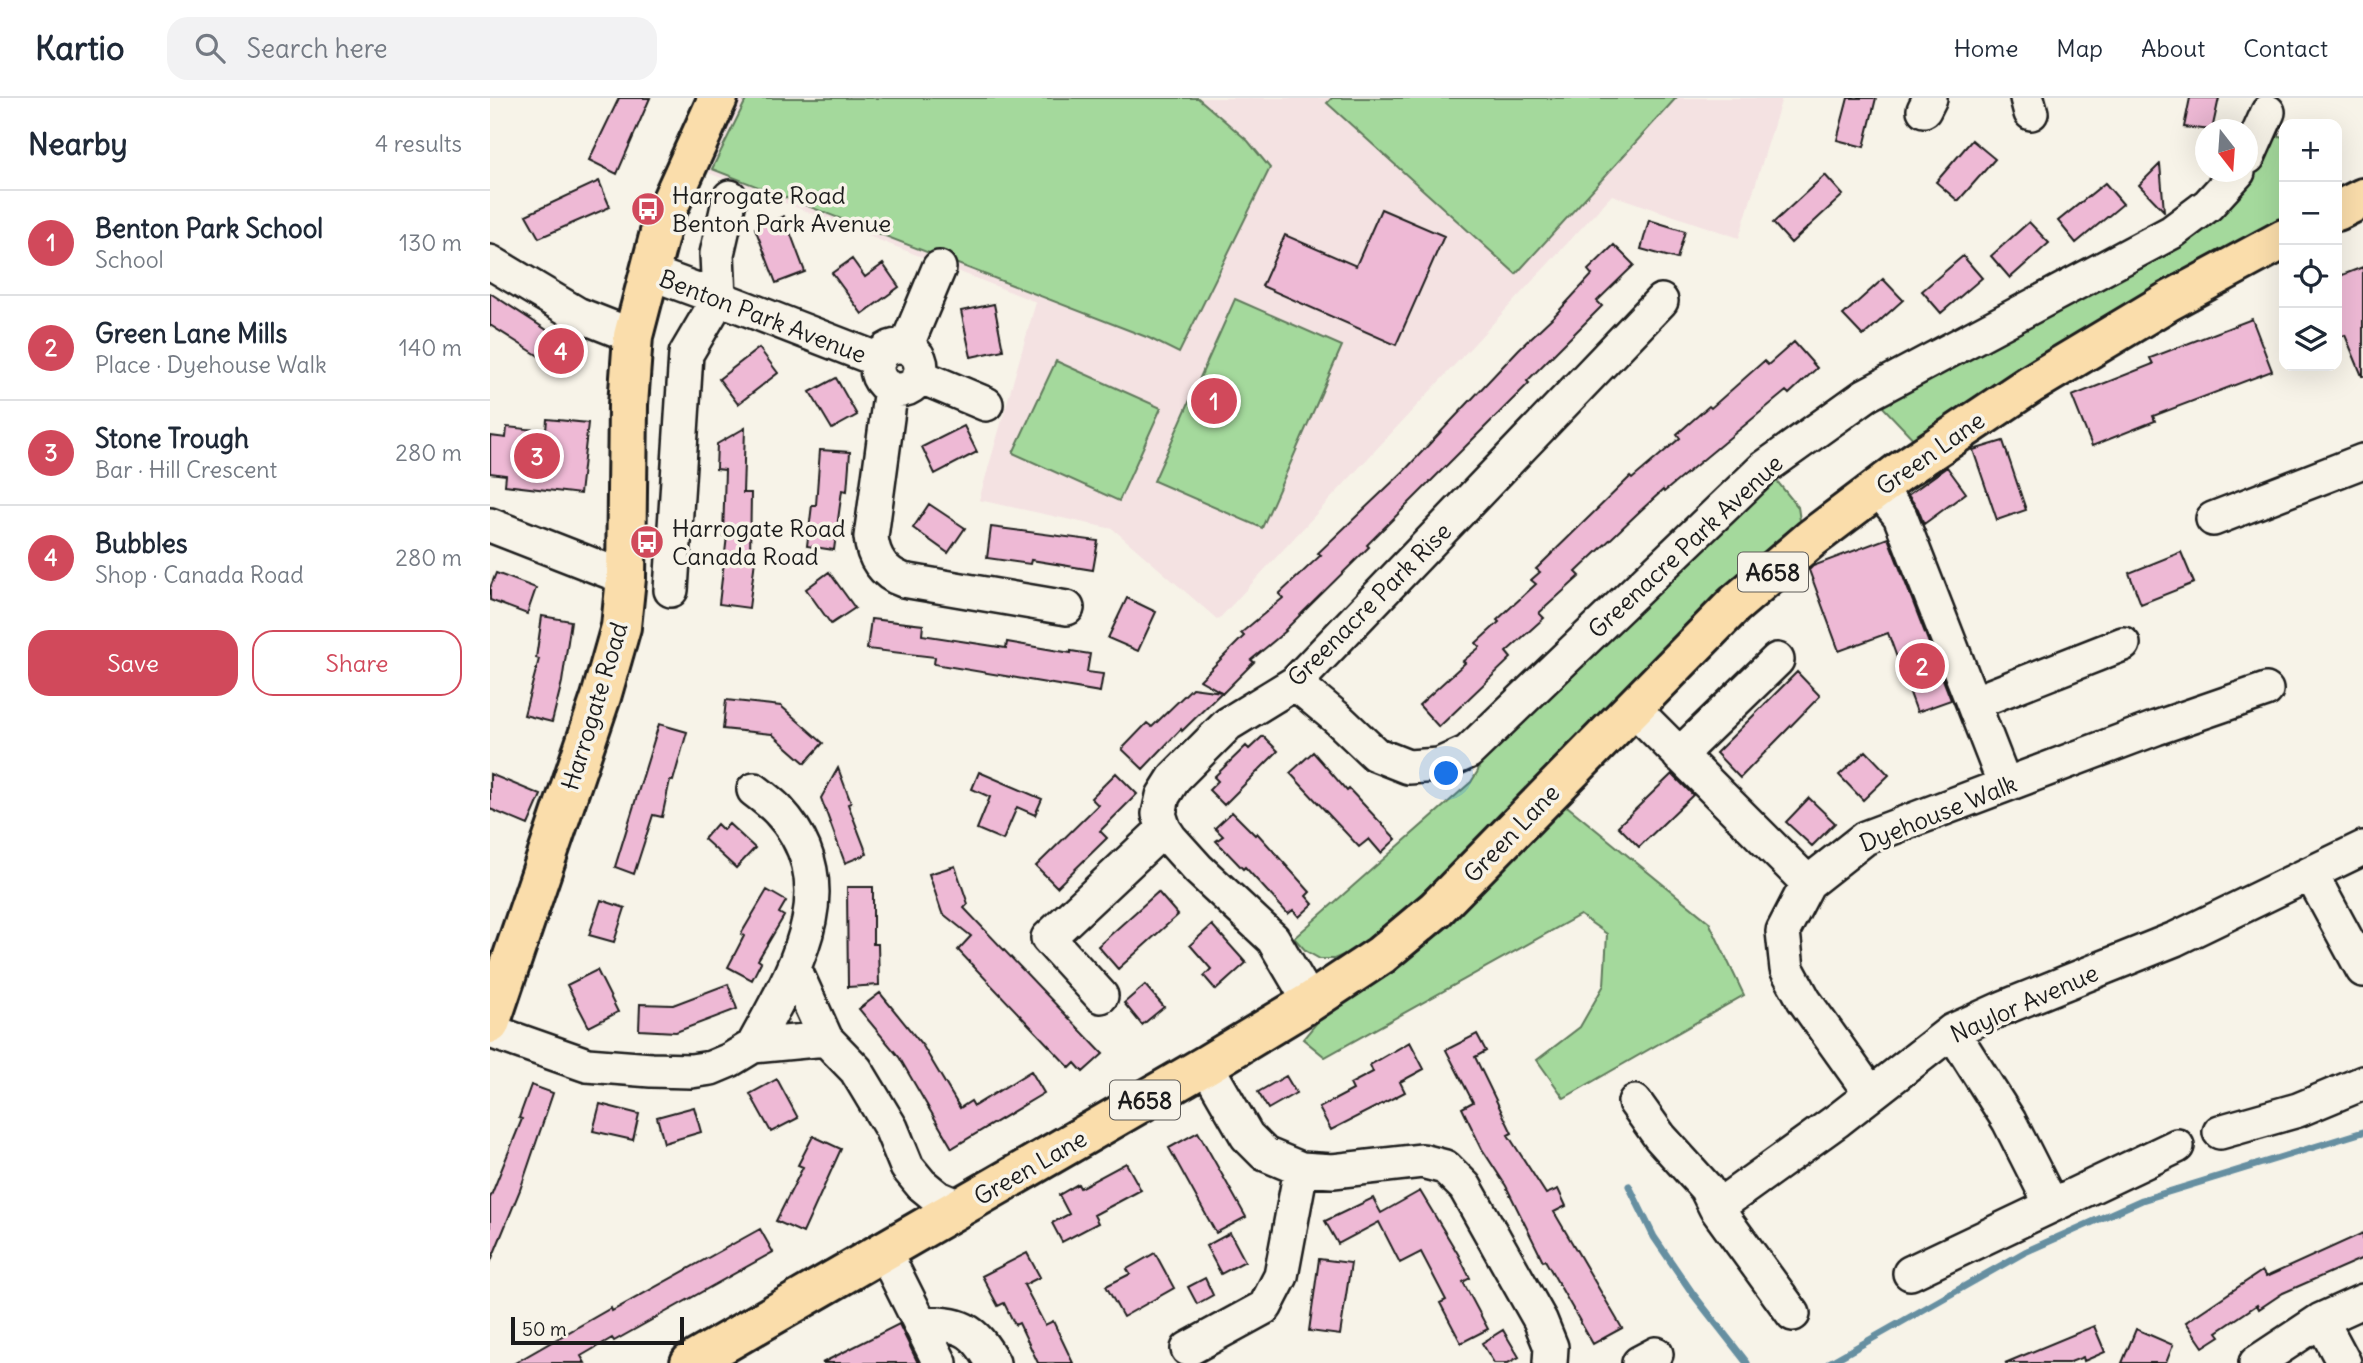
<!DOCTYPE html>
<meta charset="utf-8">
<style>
body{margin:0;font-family:Delius,sans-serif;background:#f2f2f3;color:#1f2937}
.controls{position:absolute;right:21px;top:21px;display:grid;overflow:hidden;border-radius:14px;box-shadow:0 7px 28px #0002}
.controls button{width:63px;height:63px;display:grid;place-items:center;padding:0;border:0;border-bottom:2px solid #e0e1e3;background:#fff;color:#1f2937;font:35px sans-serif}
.compass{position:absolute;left:1705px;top:21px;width:63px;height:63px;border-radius:50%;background:#fff;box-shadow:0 7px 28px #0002;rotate:163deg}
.scale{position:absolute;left:21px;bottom:18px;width:173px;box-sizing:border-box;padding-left:7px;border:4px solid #1c1c1c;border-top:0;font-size:19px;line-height:24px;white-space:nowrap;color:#1c1c1c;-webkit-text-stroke:5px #f7f3e8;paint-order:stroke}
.you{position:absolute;left:957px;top:676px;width:24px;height:24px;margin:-18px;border:5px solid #fff;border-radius:50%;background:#1a73e8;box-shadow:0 0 0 10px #1a73e833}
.badge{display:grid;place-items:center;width:46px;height:46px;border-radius:50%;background:#d1495b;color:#fff;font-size:23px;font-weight:700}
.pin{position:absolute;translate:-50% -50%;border:4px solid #fff;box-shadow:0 2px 7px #0006}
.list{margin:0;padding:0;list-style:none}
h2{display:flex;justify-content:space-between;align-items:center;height:91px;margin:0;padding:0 28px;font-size:30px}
h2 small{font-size:23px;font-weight:400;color:#747a83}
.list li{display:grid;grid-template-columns:46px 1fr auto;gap:21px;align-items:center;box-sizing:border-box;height:105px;padding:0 28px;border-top:2px solid #e0e1e3}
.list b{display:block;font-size:26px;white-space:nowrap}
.list p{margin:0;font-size:23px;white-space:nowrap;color:#747a83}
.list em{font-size:23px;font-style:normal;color:#747a83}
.actions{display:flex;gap:14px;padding:21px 28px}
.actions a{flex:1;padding:16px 0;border:2px solid #d1495b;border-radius:21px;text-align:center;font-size:24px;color:#d1495b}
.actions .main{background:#d1495b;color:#fff}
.icon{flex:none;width:38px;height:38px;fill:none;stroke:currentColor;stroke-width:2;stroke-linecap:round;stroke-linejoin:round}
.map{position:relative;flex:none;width:1873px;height:1265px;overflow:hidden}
header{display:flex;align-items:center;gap:42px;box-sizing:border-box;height:98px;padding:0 35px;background:#fff;border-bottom:2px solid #e0e1e3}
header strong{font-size:33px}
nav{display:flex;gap:38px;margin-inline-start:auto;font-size:24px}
.search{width:490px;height:63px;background:#f2f2f3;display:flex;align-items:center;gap:18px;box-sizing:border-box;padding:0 24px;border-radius:21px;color:#747a83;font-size:26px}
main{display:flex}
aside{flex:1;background:#fff}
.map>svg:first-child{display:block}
.built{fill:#f4e2e2}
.green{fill:#a4d99c;stroke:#607a5c;stroke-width:2}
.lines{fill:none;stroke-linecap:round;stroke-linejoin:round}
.stream{stroke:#668fa1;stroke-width:7}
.building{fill:#eeb9d5;stroke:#1c1c1c;stroke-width:2}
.minor-casing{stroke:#1c1c1c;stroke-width:38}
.major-casing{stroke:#1c1c1c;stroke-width:44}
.highway-casing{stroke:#1c1c1c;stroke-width:44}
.minor{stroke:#f7f3e8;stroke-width:33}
.major{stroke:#faddab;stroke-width:38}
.highway{stroke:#faddab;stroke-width:38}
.labels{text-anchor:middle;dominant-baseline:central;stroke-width:7;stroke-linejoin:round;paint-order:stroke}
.shield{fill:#f7f3e8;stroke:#5e5c59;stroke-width:2}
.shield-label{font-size:23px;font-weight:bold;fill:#1c1c1c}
.poi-label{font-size:24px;fill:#1c1c1c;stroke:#f7f3e8;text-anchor:start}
.street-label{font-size:24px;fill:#1c1c1c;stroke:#f7f3e8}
</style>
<header>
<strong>Kartio</strong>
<div class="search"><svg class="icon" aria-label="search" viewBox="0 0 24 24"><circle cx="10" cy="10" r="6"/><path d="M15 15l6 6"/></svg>Search here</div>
<nav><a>Home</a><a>Map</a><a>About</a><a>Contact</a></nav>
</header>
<main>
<aside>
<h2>Nearby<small>4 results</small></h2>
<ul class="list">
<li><span class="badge">1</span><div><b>Benton Park School</b><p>School</p></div><em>130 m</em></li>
<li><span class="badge">2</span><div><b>Green Lane Mills</b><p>Place · Dyehouse Walk</p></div><em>140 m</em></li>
<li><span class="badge">3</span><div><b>Stone Trough</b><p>Bar · Hill Crescent</p></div><em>280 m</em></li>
<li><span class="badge">4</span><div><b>Bubbles</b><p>Shop · Canada Road</p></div><em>280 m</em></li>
</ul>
<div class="actions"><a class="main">Save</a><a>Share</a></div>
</aside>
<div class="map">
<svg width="1873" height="1265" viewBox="0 0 1873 1265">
<rect width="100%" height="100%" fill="#f7f3e8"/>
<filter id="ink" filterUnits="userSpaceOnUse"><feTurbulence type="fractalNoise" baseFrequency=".0143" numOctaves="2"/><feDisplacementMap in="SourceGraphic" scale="14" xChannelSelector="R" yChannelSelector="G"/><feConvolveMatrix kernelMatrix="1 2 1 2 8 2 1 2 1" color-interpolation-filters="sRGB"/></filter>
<g filter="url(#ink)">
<!-- built -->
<path class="built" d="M 251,0 L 1292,0 L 1249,140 L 1122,97 L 728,522 L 623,431 L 489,402 L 546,204 L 219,75 Z"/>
<!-- green -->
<path class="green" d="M 257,0 L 708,0 L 758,43 L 780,70 L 689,255 L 659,240 L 222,71 Z
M 842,0 L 1186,0 L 1026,176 L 837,5 Z
M 1789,38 L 1794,39 L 1794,121 L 1777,127 L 1428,346 L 1392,308 L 1286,382 L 1308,409 L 1311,429 L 956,773 L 885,838 L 867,851 L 844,861 L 830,861 L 816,853 L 804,840 L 981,684 L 988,673 L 991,658 L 1282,376 L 1360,321 L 1683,143 L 1778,42 Z
M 745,201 L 852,248 L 772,430 L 664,383 Z
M 566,263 L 671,310 L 629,403 L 523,355 Z
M 1072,704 L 1219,824 L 1254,897 L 1074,1000 L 1047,962 L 1090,929 L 1114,887 L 1117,836 L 1090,817 L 835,959 L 813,941 L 855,891 Z"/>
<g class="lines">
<!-- stream -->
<path class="stream" d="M 1139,1088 L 1164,1139 L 1203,1196 L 1257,1265
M 1339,1265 L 1535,1154 L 1652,1102 L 1873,1034"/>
</g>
<!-- building -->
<path class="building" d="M 129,0 L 160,0 L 127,76 L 99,62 Z
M 1358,0 L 1386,0 L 1374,49 L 1347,42 Z
M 1700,0 L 1729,0 L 1722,32 L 1694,29 Z
M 1482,42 L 1505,61 L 1468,103 L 1446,84 Z
M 1670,66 L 1674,113 L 1649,87 Z
M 1335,77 L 1353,97 L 1301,145 L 1283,125 Z
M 109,83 L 120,109 L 49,140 L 36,117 Z
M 1615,85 L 1633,106 L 1586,145 L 1568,123 Z
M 891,111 L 954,138 L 906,247 L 772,188 L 795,137 L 866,168 Z
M 294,118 L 315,174 L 286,185 L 265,130 Z
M 1159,122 L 1195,133 L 1187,161 L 1151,151 Z
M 1539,124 L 1559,145 L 1520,180 L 1501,158 Z
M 1124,147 L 1144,167 L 1107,203 L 1112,208 L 1037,283 L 1039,285 L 877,447 L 879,449 L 795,532 L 796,533 L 761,562 L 764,564 L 733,595 L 710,582 L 754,538 L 751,535 L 793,500 L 789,496 L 831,457 L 828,455 L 914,373 L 1029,251 L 1066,216 L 1102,177 L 1098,172 Z
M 1473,158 L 1492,180 L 1451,215 L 1432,193 Z
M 362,161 L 375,179 L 393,166 L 409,189 L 372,216 L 342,175 Z
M 1873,169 L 1873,278 L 1872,278 L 1855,237 L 1847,240 L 1847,179 Z
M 1393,181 L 1413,202 L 1373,238 L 1353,217 Z
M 0,195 L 89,253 L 74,274 L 0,227 Z
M 504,206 L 513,252 L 481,259 L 471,213 Z
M 1762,221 L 1782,273 L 1663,318 L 1665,323 L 1602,348 L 1582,298 L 1663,266 L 1660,260 Z
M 1304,244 L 1327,270 L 1299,296 L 1296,293 L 1174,394 L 1173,392 L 1148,415 L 1086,474 L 1090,478 L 1049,515 L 1054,520 L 1016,554 L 1021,560 L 949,629 L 929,607 L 975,565 L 973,563 L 990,549 L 986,545 L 1009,524 L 1007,522 L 1046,486 L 1041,482 L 1050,474 L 1046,471 L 1140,379 L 1142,381 L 1190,340 L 1187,336 L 1219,308 L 1221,310 L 1274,263 L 1278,267 Z
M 269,250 L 288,275 L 248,306 L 229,281 Z
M 346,280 L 367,317 L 342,331 L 320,294 Z
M 57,321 L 98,325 L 90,396 L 15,387 L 16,377 L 0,375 L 0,338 L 16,340 L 17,329 L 56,333 Z
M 474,328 L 487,354 L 445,376 L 432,349 Z
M 255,330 L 253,395 L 261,395 L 260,461 L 265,462 L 259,510 L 229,506 L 237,438 L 233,438 L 235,372 L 226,371 L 227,346 Z
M 1513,343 L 1536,412 L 1507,422 L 1483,352 Z
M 330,352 L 360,354 L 357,393 L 352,392 L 344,452 L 317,448 L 322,407 L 326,407 Z
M 1457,369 L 1476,395 L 1434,426 L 1428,411 L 1418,397 Z
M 439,406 L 475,430 L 458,455 L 423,430 Z
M 501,429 L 608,443 L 603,472 L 541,462 L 540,466 L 497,460 Z
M 1398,440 L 1461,602 L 1427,614 L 1398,535 L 1349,553 L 1319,472 L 1323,468 Z
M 1691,454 L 1704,485 L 1651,506 L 1639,475 Z
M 339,474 L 365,510 L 341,526 L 316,491 Z
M 6,475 L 46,490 L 37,516 L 0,502 L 0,490 Z
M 637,500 L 666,514 L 648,553 L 618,540 Z
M 52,518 L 81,523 L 72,584 L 62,624 L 34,617 L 49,561 L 46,560 Z
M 381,521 L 433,527 L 432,537 L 516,550 L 517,544 L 581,555 L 581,553 L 600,556 L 597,574 L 613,576 L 610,594 L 444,566 L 445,559 L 377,551 Z
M 1307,574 L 1330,598 L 1250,680 L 1226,655 Z
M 702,590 L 732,594 L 692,633 L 691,631 L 653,671 L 632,651 L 657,625 L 662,629 Z
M 236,602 L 291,608 L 333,645 L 315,665 L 282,636 L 233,631 Z
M 169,626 L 197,634 L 183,683 L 180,682 L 172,719 L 163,717 L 144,776 L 125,769 Z
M 773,638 L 788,653 L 734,707 L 719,692 L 728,683 L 724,679 L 756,648 L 759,651 Z
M 1376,653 L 1399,677 L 1373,702 L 1349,677 Z
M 823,654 L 857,693 L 859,691 L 906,741 L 891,755 L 879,741 L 869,749 L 800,675 Z
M 348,670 L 361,705 L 358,706 L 377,756 L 355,765 L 331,700 Z
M 489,674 L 552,701 L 545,717 L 527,709 L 513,742 L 487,731 L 500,699 L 482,691 Z
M 626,675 L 647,696 L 610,733 L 617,740 L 567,789 L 546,768 L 608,707 L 601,700 Z
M 0,676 L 51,697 L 38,727 L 0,711 Z
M 1182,676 L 1203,697 L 1149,749 L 1128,728 Z
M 1319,700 L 1345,725 L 1322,748 L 1296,724 Z
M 742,714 L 765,737 L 767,735 L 820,794 L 816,798 L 823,806 L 809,819 L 803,812 L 798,816 L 755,769 L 753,771 L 726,743 L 733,738 L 725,730 Z
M 227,726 L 233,732 L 239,726 L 265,750 L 246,770 L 214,741 Z
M 465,768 L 478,806 L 474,810 L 613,956 L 593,974 L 585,965 L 580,970 L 468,852 L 481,838 L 452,815 L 439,776 Z
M 357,789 L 383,789 L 383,846 L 388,846 L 389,887 L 358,889 Z
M 277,792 L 296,803 L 289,815 L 294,818 L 268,862 L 271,864 L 262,882 L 238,869 L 254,838 L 251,836 Z
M 668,794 L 688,817 L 628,871 L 608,848 Z
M 111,802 L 135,810 L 124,844 L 99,837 Z
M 722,827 L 756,865 L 726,892 L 714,878 L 721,871 L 700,847 Z
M 107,872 L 128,914 L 99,929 L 77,887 Z
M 238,886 L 247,911 L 186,934 L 149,932 L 150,906 L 183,907 Z
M 655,887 L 674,909 L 652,927 L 634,905 Z
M 390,895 L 433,948 L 470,1010 L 481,1003 L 484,1008 L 541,973 L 554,995 L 462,1050 L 409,959 L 369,911 Z
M 987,936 L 996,953 L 985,959 L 1022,1035 L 1018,1037 L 1056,1096 L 1068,1091 L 1076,1108 L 1064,1114 L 1132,1230 L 1103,1246 L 1055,1162 L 1053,1163 L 1016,1088 L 992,1051 L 972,1010 L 983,1004 L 956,952 Z
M 920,944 L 934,971 L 910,984 L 915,994 L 841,1032 L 829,1010 L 863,992 L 860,986 L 883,974 L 880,967 Z
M 796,978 L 806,995 L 778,1011 L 768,994 Z
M 287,981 L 308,1020 L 281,1034 L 260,996 Z
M 41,987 L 63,995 L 30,1092 L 0,1165 L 0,1100 L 32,1021 L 29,1020 Z
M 110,1006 L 149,1016 L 143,1042 L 103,1033 Z
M 204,1009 L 211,1034 L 174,1045 L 167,1019 Z
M 708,1034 L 756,1119 L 726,1135 L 679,1050 Z
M 323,1038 L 351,1051 L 313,1135 L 286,1123 L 313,1069 L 308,1067 Z
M 636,1065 L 651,1092 L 604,1117 L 608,1125 L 572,1144 L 562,1125 L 579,1116 L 569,1097 L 588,1086 L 590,1090 Z
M 930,1093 L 968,1156 L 980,1180 L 973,1184 L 998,1231 L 971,1245 L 950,1205 L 956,1202 L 931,1154 L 910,1165 L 889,1124 L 848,1146 L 835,1123 L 883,1100 L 891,1115 Z
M 270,1131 L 283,1154 L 124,1243 L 122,1240 L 91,1258 L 95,1265 L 25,1265 L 121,1210 L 122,1213 Z
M 740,1135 L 755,1163 L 731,1176 L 716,1148 Z
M 1873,1135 L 1873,1160 L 1793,1195 L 1769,1211 L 1767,1207 L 1727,1234 L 1730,1238 L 1713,1249 L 1696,1224 L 1772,1173 L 1776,1179 Z
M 537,1155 L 550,1179 L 534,1187 L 555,1227 L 563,1223 L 583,1265 L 548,1265 L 529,1225 L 525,1227 L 514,1205 L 508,1208 L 492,1178 Z
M 665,1155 L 684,1190 L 633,1219 L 616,1188 L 640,1176 L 637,1171 Z
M 829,1161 L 861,1165 L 850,1237 L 819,1233 Z
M 715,1180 L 723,1197 L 707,1206 L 698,1189 Z
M 409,1226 L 428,1265 L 332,1265 Z
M 1604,1228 L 1615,1254 L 1594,1263 L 1593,1259 L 1578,1265 L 1515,1265 Z
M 1646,1231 L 1683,1247 L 1676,1265 L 1632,1265 Z
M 1013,1232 L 1029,1259 L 1018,1265 L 1004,1265 L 992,1245 Z"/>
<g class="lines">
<!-- minor casing -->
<g class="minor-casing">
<path id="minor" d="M 1537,0 L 1541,15
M 1434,12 L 1440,0
M 1758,59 L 1778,14
M 0,164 L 87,216 L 143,238
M 158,174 L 229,200 L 389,262
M387 270a22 22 0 1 1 44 0a22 22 0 1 1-44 0Z
M 416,249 L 449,170
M 429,278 L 496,306
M 401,290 L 381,439 C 383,459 393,475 413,482 L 577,510
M 1388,390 L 1410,418 L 1483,605 L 1633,546
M 1723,421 L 1873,363
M 0,427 L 136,480
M 181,492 L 196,256 L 229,200 L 227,156 L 240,99
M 805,585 L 847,620 L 885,656 L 918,669 L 949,667 L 978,654 L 1274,370 L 1376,297 L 1682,134 L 1718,107 L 1748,74
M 1483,605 L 1515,687
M 1143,610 L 1318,785
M 1189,657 L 1287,562
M 1821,776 L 1873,872
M 304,870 L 336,941
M 611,898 L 558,840 L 674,731
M 820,904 L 783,841 L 708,771 L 680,740 L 674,731 L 669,716 L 673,698 L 685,679 L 738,626 L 805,585 L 1171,203
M 0,933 L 97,967 L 161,972 L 201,973 L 221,970 L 240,962 L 263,948 L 336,941 L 366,972 L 401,1030 L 417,1069 L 431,1086 L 448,1100 L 469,1109
M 1462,933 L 1519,1023 L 1561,1106
M 263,948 C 303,874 359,788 288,712 C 281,705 272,698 264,692
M 716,967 L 757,1038 L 775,1056 L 811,1071 L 843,1073 L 932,1063 L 955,1069 L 975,1089 L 1050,1222 L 1061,1249 L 1060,1265
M 1381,996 L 1314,902 L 1297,871 L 1293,833 L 1318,785 L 1375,740 L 1666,630 L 1776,592
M 1145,1004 L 1170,1039 L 1216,1090 L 1226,1110 L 1303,1216
M 1730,1034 L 1808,1012 L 1873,985
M 1226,1110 L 1348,1022 L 1462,933 L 1513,910 L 1685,841 L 1873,750
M 394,1153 L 450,1265
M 1420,1175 L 1687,1048
M 1831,1222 L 1854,1265
M 430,1225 C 470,1227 482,1227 503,1265
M 698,1251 L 775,1209 L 791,1178 L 811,1071
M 1149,1265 L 1166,1256
M 1766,1265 L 1831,1222 L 1873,1203"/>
</g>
<!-- major casing -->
<g class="major-casing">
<path id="major" d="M 0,926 L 111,599 L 131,529 L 136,480 L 138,307 L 143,238 L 174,119 L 228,0"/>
</g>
<!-- highway casing -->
<g class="highway-casing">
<path id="highway" d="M 1847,113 L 1873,100
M 200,1265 L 716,967 L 820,904 L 891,857 L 946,811 L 1244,507 L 1322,440 L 1408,375 L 1541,286 L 1679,203 L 1794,141"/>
</g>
<!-- minor -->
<use href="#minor" class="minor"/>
<!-- major -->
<use href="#major" class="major"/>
<!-- highway -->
<use href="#highway" class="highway"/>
</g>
</g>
<!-- icons -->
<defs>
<g id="bus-disc" transform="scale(1.75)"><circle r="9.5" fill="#d1495b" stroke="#f7f3e8"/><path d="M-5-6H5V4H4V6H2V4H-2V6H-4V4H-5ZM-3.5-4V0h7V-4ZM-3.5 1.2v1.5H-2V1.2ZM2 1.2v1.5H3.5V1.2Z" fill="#fff"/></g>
</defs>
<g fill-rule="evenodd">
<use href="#bus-disc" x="158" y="111"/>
<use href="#bus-disc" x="157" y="444"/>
</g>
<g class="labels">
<!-- shield labels -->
<g class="shield">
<rect x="1248" y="454.5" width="70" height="39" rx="5"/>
<rect x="620" y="982.5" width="70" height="39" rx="5"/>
</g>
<g class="shield-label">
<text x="1283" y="474">A658</text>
<text x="655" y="1002">A658</text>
</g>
<!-- poi labels -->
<g class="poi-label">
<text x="182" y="97">Harrogate Road<tspan x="182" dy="28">Benton Park Avenue</tspan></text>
<text x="182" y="430">Harrogate Road<tspan x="182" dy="28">Canada Road</tspan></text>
</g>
<!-- street labels -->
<g class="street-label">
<text transform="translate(273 218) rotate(21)">Benton Park Avenue</text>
<text transform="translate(1440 355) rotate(-35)">Green Lane</text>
<text transform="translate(1195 448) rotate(-43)">Greenacre Park Avenue</text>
<text transform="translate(879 506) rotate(-45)">Greenacre Park Rise</text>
<text transform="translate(104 608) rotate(-73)">Harrogate Road</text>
<text transform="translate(1448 715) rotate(-22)">Dyehouse Walk</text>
<text transform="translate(1021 735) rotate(-46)">Green Lane</text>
<text transform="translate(1534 905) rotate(-24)">Naylor Avenue</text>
<text transform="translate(540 1069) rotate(-30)">Green Lane</text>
</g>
</g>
</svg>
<div class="controls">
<button>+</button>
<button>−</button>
<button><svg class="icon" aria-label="locate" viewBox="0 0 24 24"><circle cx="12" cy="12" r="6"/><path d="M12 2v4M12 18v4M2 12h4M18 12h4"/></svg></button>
<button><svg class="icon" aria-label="layers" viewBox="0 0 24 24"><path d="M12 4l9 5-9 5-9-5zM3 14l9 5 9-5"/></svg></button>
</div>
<svg class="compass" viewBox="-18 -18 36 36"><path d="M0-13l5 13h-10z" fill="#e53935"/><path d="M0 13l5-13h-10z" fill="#747a83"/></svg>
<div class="scale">50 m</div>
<div class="you"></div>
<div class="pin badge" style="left:724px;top:303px">1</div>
<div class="pin badge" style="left:1432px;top:568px">2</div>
<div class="pin badge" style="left:47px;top:358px">3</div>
<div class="pin badge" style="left:71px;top:253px">4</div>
</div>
</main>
